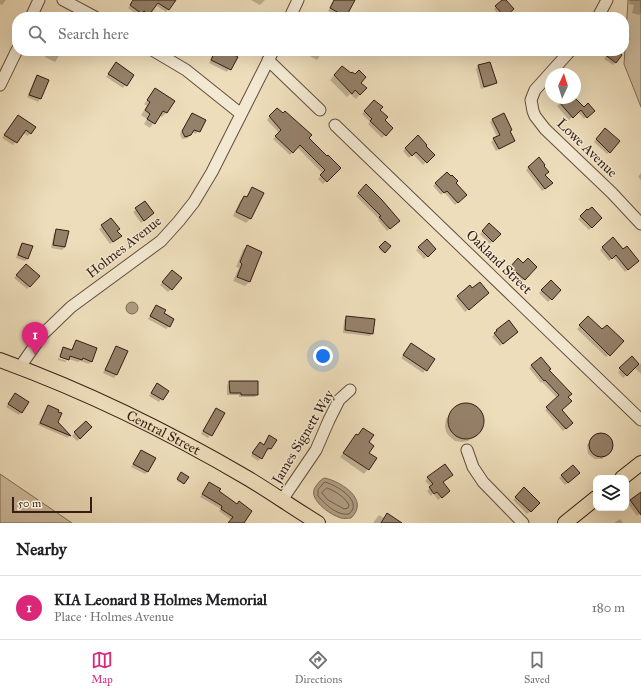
<!DOCTYPE html>
<meta charset="utf-8">
<style>
body{margin:0;font-family:"IM FELL Great Primer",serif;background:#f2f2f2;color:#202124}
.controls{position:absolute;right:12px;bottom:12px;display:grid;overflow:hidden;border-radius:8px;box-shadow:0 4px 16px #0002}
.controls button{width:36px;height:36px;display:grid;place-items:center;padding:0;border:0;border-bottom:1px solid #e0e0e0;background:#fff;color:#202124;font:20px sans-serif}
.compass{position:absolute;left:545px;top:68px;width:36px;height:36px;border-radius:50%;background:#fff;box-shadow:0 4px 16px #0002;rotate:4deg}
.scale{position:absolute;left:12px;bottom:10px;width:80px;box-sizing:border-box;padding-left:4px;border:2px solid #351d13;border-top:0;font-size:11px;line-height:14px;white-space:nowrap;color:#351d13;-webkit-text-stroke:3px #f3e9d2;paint-order:stroke}
.you{position:absolute;left:323px;top:356px;width:14px;height:14px;margin:-10px;border:3px solid #fff;border-radius:50%;background:#1a73e8;box-shadow:0 0 0 6px #1a73e833}
.badge{display:grid;place-items:center;width:26px;height:26px;border-radius:50%;background:#db2777;color:#fff;font-size:13px;font-weight:700}
.pin{position:absolute;translate:-50% -33px;filter:drop-shadow(0 1px 2px #0008)}
.pin::after{content:'';position:absolute;top:21px;width:14px;height:12px;background:inherit;clip-path:polygon(0 0,100% 0,50% 100%)}
.list{margin:0;padding:0;list-style:none}
h2{display:flex;justify-content:space-between;align-items:center;height:52px;margin:0;padding:0 16px;font-size:17px}
h2 small{font-size:13px;font-weight:400;color:#757577}
.list li{display:grid;grid-template-columns:26px 1fr auto;gap:12px;align-items:center;box-sizing:border-box;height:64px;padding:0 16px;border-top:1px solid #e0e0e0}
.list b{display:block;font-size:15px;white-space:nowrap}
.list p{margin:0;font-size:13px;white-space:nowrap;color:#757577}
.list em{font-size:13px;font-style:normal;color:#757577}
.icon{flex:none;width:22px;height:22px;fill:none;stroke:currentColor;stroke-width:2;stroke-linecap:round;stroke-linejoin:round}
.map{position:relative;flex:none;width:641px;height:523px;overflow:hidden}
.search{position:absolute;background:#fff;box-shadow:0 4px 16px #0002;left:12px;right:12px;top:12px;height:44px;display:flex;align-items:center;gap:10px;box-sizing:border-box;padding:0 14px;border-radius:16px;color:#757577;font-size:15px}
.sheet{height:116px;background:#fff}
nav{display:flex;justify-content:space-around;align-items:center;box-sizing:border-box;height:56px;border-top:1px solid #e0e0e0;background:#fff;font-size:11px;color:#757577}
nav a{display:grid;justify-items:center;gap:2px}
nav .on{color:#db2777}
.map>svg:first-child{display:block}
.green{fill:#cebc9e;stroke:#826c58}
.water{fill:#ae9c81;stroke:#7e6955}
.shadow{fill:#0003}
.lines{fill:none;stroke-linecap:round;stroke-linejoin:round}
.shore{stroke:#725c4a;stroke-width:1}
.building{fill:#95816a;stroke:#351d13}
.minor-casing{stroke:#634d3d;stroke-width:13}
.major-casing{stroke:#351d13;stroke-width:16}
.minor{stroke:#f3e9d2;stroke-width:11}
.major{stroke:#edddba;stroke-width:14}
.labels{text-anchor:middle;dominant-baseline:central;stroke-width:3;stroke-linejoin:round;paint-order:stroke}
.street-label{font-size:14px;fill:#351d13;stroke:#f3e9d2}
</style>
<div class="map">
<svg width="641" height="523" viewBox="0 0 641 523">
<rect width="100%" height="100%" fill="#edddba"/>
<filter id="stains"><feTurbulence type="fractalNoise" baseFrequency=".005" numOctaves="4"/><feColorMatrix values="0 0 0 0 .2 0 0 0 0 .09 0 0 0 0 .02 0 0 0 .5 -.17"/></filter>
<radialGradient id="worn" r=".72"><stop offset=".6" stop-color="#630" stop-opacity="0"/><stop offset="1" stop-color="#630" stop-opacity=".3"/></radialGradient>
<!-- green -->
<path class="green" d="M 628,0 L 641,0 L 641,107 L 624,64 Z
M 0,474 L 72,523 L 0,523 Z"/>
<!-- water -->
<path class="water" d="M126 308a6 6 0 1 1 12 0a6 6 0 1 1-12 0Z
M 325,478 C 342,482 370,500 351,518 C 348,518 344,519 341,518 C 330,515 306,498 316,486 C 319,482 321,479 325,478 Z"/>
<!-- shadow -->
<path class="shadow" d="M 0,0 L 6,0 L 2,5 L 0,4 Z
M 134,0 L 156,0 L 145,17 L 141,13 L 139,16 L 128,8 Z
M 161,0 L 174,0 L 166,12 L 157,6 Z
M 251,0 L 265,0 L 260,5 Z
M 334,0 L 350,0 L 344,17 L 339,17 L 328,11 Z
M 504,0 L 513,8 L 504,17 L 500,17 L 494,9 Z
M 630,0 L 641,0 L 641,13 L 639,15 L 632,13 L 634,5 L 629,4 Z
M 552,12 L 557,17 L 547,17 Z
M 624,34 L 630,39 L 624,48 Z
M 47,51 L 62,51 L 55,62 L 45,57 Z
M 215,51 L 225,51 L 236,57 L 227,72 L 209,63 Z
M 310,51 L 323,51 L 317,60 L 308,55 Z
M 610,51 L 622,51 L 619,54 L 621,55 L 613,65 L 604,59 Z
M 116,64 L 133,75 L 123,88 L 106,77 Z
M 478,66 L 495,83 L 493,85 L 481,89 L 476,69 Z
M 338,71 L 360,83 L 366,88 L 356,99 L 350,94 L 347,97 L 330,80 Z
M 37,76 L 48,81 L 40,99 L 38,102 L 27,97 L 35,79 Z
M 156,89 L 173,101 L 166,113 L 162,117 L 159,115 L 150,128 L 144,124 L 147,119 L 141,115 L 147,106 L 144,104 Z
M 565,98 L 573,98 L 584,109 L 593,111 L 584,119 L 578,112 L 569,120 L 557,106 Z
M 374,101 L 383,121 L 392,128 L 382,138 L 368,124 L 370,122 L 362,114 Z
M 277,109 L 327,158 L 340,168 L 323,184 L 318,179 L 323,174 L 297,147 L 290,155 L 273,139 L 279,133 L 267,120 Z
M 192,114 L 205,121 L 196,134 L 192,132 L 188,138 L 182,139 L 180,134 Z
M 16,118 L 30,133 L 28,136 L 23,133 L 13,145 L 2,138 Z
M 492,120 L 509,132 L 514,141 L 496,151 L 491,142 L 497,137 L 490,122 Z
M 602,132 L 619,141 L 607,154 L 594,142 Z
M 418,137 L 424,146 L 433,155 L 423,165 L 413,154 L 409,158 L 403,151 Z
M 529,167 L 544,175 L 549,186 L 542,191 L 526,170 Z
M 447,173 L 466,195 L 455,205 L 444,192 L 441,195 L 433,186 Z
M 641,173 L 641,180 L 638,177 Z
M 366,185 L 399,221 L 387,231 L 378,220 L 379,219 L 356,196 Z
M 252,188 L 251,218 L 246,223 L 233,216 L 240,201 L 244,197 L 246,198 Z
M 145,202 L 150,216 L 141,223 L 133,212 Z
M 587,211 L 601,218 L 589,230 L 578,219 Z
M 111,219 L 116,231 L 118,239 L 110,244 L 99,229 Z
M 489,225 L 499,234 L 490,244 L 480,234 Z
M 57,230 L 67,232 L 65,247 L 62,250 L 51,248 L 54,233 Z
M 426,240 L 435,249 L 424,259 L 416,250 Z
M 385,242 L 390,246 L 383,253 L 379,249 Z
M 22,244 L 28,258 L 25,261 L 16,258 L 20,246 Z
M 247,246 L 261,252 L 249,282 L 245,286 L 233,281 L 239,268 L 236,267 L 243,250 Z
M 603,247 L 623,251 L 635,263 L 625,272 L 613,257 L 609,261 L 600,250 Z
M 518,259 L 523,264 L 536,267 L 521,282 L 508,270 Z
M 26,265 L 38,276 L 27,289 L 14,278 Z
M 170,274 L 171,289 L 168,292 L 160,285 Z
M 551,281 L 560,290 L 548,302 L 539,293 Z
M 472,290 L 485,295 L 465,312 L 455,299 Z
M 156,306 L 169,326 L 166,329 L 148,319 Z
M 347,317 L 372,333 L 370,336 L 343,333 L 344,320 Z
M 588,317 L 602,330 L 622,341 L 606,357 L 577,329 Z
M 508,322 L 514,335 L 500,346 L 492,337 L 497,331 Z
M 77,342 L 91,361 L 89,364 L 80,361 L 78,362 L 59,356 L 64,348 L 71,351 L 74,344 Z
M 411,344 L 434,359 L 423,373 L 401,358 Z
M 117,347 L 127,352 L 116,375 L 114,378 L 103,373 L 114,350 Z
M 58,358 L 67,361 L 65,362 L 58,360 Z
M 541,358 L 567,397 L 561,410 L 572,423 L 563,431 L 545,410 L 557,398 L 542,382 L 541,383 L 529,368 Z
M 632,358 L 639,365 L 641,363 L 641,374 L 634,367 L 623,378 L 618,372 Z
M 230,382 L 257,394 L 255,397 L 239,397 L 239,395 L 227,395 L 227,385 Z
M 157,384 L 167,391 L 159,402 L 149,396 Z
M 12,397 L 28,403 L 19,415 L 6,407 Z
M 466,404 L 472,405 L 479,410 L 483,420 L 482,427 L 477,433 L 468,441 L 462,442 L 455,441 L 449,436 L 446,432 L 445,426 L 446,419 L 455,408 Z
M 48,407 L 56,423 L 69,436 L 68,438 L 38,425 L 46,409 Z
M 216,409 L 224,413 L 208,438 L 201,434 Z
M 86,422 L 91,427 L 77,441 L 72,436 Z
M 604,434 L 611,439 L 612,448 L 610,452 L 602,459 L 595,459 L 588,454 L 587,445 L 595,435 Z
M 357,435 L 367,442 L 368,469 L 364,474 L 340,457 Z
M 267,439 L 275,440 L 270,449 L 267,451 L 266,451 L 261,458 L 258,461 L 251,456 L 257,446 L 260,443 L 263,445 Z
M 141,451 L 148,471 L 145,474 L 131,467 Z
M 573,466 L 576,476 L 565,485 L 559,478 Z
M 180,474 L 184,483 L 183,484 L 177,481 Z
M 428,478 L 442,483 L 446,494 L 438,500 L 433,493 L 431,496 L 427,491 L 431,487 L 425,481 Z
M 209,483 L 218,492 L 242,523 L 229,523 L 231,520 L 219,511 L 221,509 L 200,497 Z
M 524,489 L 539,503 L 527,514 L 513,500 Z
M 639,495 L 641,498 L 641,513 L 637,516 L 628,504 Z
M 387,514 L 390,523 L 373,523 L 379,515 L 384,518 Z
M 620,519 L 623,523 L 614,523 Z"/>
<g class="lines">
<!-- shore -->
<path class="shore" d="M 325,482 C 336,485 364,501 349,514 C 337,516 325,504 318,496 L 318,490 Z
M 327,488 C 335,491 345,497 349,505 L 348,508 L 344,509 L 328,500 L 322,493 Z"/>
</g>
<!-- building -->
<path class="building" d="M 133,0 L 176,0 L 169,10 L 158,3 L 149,15 L 144,11 L 142,14 L 130,5 Z
M 334,0 L 355,0 L 346,17 L 330,8 Z
M 502,0 L 506,0 L 514,9 L 505,17 L 495,6 Z
M 215,51 L 227,51 L 238,57 L 231,70 L 211,60 Z
M 600,51 L 617,51 L 622,55 L 616,63 Z
M 116,62 L 134,75 L 127,86 L 108,74 Z
M 490,62 L 497,83 L 484,87 L 478,65 Z
M 342,66 L 351,73 L 352,72 L 355,74 L 359,70 L 366,77 L 361,83 L 367,88 L 360,95 L 355,90 L 352,94 L 334,75 Z
M 37,75 L 49,80 L 41,99 L 29,95 Z
M 155,88 L 175,101 L 167,113 L 163,111 L 155,124 L 147,119 L 150,114 L 145,110 L 150,102 L 147,100 Z
M 563,98 L 575,98 L 584,107 L 588,103 L 595,111 L 587,118 L 581,110 L 573,118 L 559,102 Z
M 374,100 L 383,107 L 380,110 L 388,117 L 385,120 L 393,128 L 386,136 L 370,121 L 372,119 L 364,111 Z
M 277,108 L 283,113 L 285,111 L 312,135 L 309,138 L 327,156 L 328,155 L 341,168 L 327,182 L 320,175 L 325,170 L 300,145 L 293,153 L 275,136 L 281,130 L 269,116 Z
M 192,113 L 206,120 L 200,132 L 194,130 L 191,135 L 185,137 L 182,131 Z
M 504,113 L 512,130 L 510,131 L 515,141 L 499,149 L 493,138 L 500,135 L 492,119 Z
M 18,115 L 36,127 L 31,134 L 26,130 L 17,143 L 4,135 Z
M 605,128 L 620,141 L 610,153 L 596,139 Z
M 418,135 L 427,145 L 426,146 L 435,155 L 427,163 L 416,152 L 412,156 L 405,148 Z
M 539,157 L 545,165 L 544,166 L 549,172 L 545,175 L 553,183 L 545,189 L 528,167 Z
M 447,172 L 451,176 L 452,175 L 458,181 L 456,183 L 467,195 L 458,203 L 447,191 L 444,193 L 435,183 Z
M 366,184 L 382,200 L 400,221 L 390,229 L 379,217 L 381,216 L 358,193 Z
M 252,187 L 264,193 L 251,219 L 236,212 L 244,196 L 247,197 Z
M 145,201 L 154,213 L 144,221 L 135,208 Z
M 592,207 L 602,218 L 592,228 L 580,216 L 587,209 L 588,210 Z
M 111,218 L 120,229 L 117,231 L 122,236 L 113,242 L 101,225 Z
M 489,223 L 501,234 L 493,242 L 482,231 Z
M 56,229 L 69,231 L 65,247 L 53,245 Z
M 613,237 L 623,249 L 627,246 L 639,261 L 628,270 L 616,255 L 612,259 L 602,247 Z
M 427,239 L 436,249 L 428,257 L 418,247 Z
M 385,241 L 391,246 L 385,253 L 379,247 Z
M 22,243 L 33,246 L 28,259 L 18,255 Z
M 247,245 L 262,252 L 250,282 L 237,277 L 242,264 L 240,262 Z
M 518,258 L 523,263 L 528,258 L 537,267 L 525,280 L 510,267 Z
M 26,264 L 40,276 L 30,287 L 16,275 Z
M 172,270 L 182,278 L 172,290 L 162,282 Z
M 551,280 L 561,290 L 552,300 L 541,290 Z
M 480,282 L 489,293 L 469,310 L 457,296 L 470,285 L 472,288 Z
M 156,305 L 166,310 L 164,313 L 174,319 L 170,327 L 150,316 Z
M 346,316 L 375,319 L 373,334 L 345,330 Z
M 588,316 L 602,329 L 607,325 L 624,341 L 610,356 L 579,325 Z
M 509,320 L 518,332 L 503,344 L 494,333 L 497,331 L 496,330 Z
M 76,340 L 97,348 L 92,362 L 83,358 L 82,360 L 70,356 L 69,360 L 60,357 L 63,347 L 72,350 Z
M 411,343 L 435,359 L 427,371 L 403,355 Z
M 116,346 L 128,351 L 117,375 L 105,370 Z
M 632,356 L 639,364 L 627,376 L 619,368 Z
M 541,357 L 551,369 L 549,370 L 572,394 L 568,397 L 572,401 L 562,410 L 573,423 L 566,429 L 546,407 L 559,395 L 545,380 L 544,381 L 531,365 Z
M 229,381 L 258,381 L 258,395 L 241,395 L 241,393 L 230,393 Z
M 157,383 L 169,391 L 163,400 L 151,393 Z
M 15,393 L 29,402 L 22,413 L 8,404 Z
M448 421a18 18 0 1 1 36 0a18 18 0 1 1-36 0Z
M 48,405 L 59,410 L 58,412 L 62,413 L 58,422 L 71,436 L 40,423 Z
M 216,408 L 225,413 L 212,436 L 203,431 Z
M 86,421 L 92,427 L 80,439 L 74,432 Z
M 363,428 L 374,435 L 369,442 L 374,446 L 369,453 L 377,458 L 369,470 L 343,453 L 356,434 L 358,435 Z
M589 445a12 12 0 1 1 24 0a12 12 0 1 1-24 0Z
M 269,435 L 277,440 L 271,449 L 268,448 L 262,459 L 252,453 L 260,442 L 264,445 Z
M 141,450 L 156,458 L 148,472 L 133,464 Z
M 445,464 L 453,475 L 443,482 L 450,491 L 442,498 L 437,492 L 434,494 L 429,487 L 433,484 L 427,477 Z
M 573,465 L 580,473 L 568,483 L 561,475 Z
M 181,472 L 189,477 L 184,484 L 177,479 Z
M 209,482 L 221,489 L 219,491 L 237,504 L 239,501 L 252,511 L 244,523 L 228,523 L 233,517 L 221,509 L 222,506 L 202,494 Z
M 524,487 L 540,503 L 531,512 L 515,497 Z
M 641,492 L 641,515 L 630,500 Z
M 387,513 L 402,523 L 381,523 Z"/>
<g class="lines">
<!-- minor casing -->
<g class="minor-casing">
<path id="minor" d="M 63,0 L 95,17
M 31,17 L 39,0
M 290,17 L 298,0
M 598,17 L 607,0
M 154,51 L 186,70 L 241,114
M 570,51 L 535,90 L 531,100 L 533,111 L 535,116 L 545,129 L 612,193 L 641,224
M 268,60 L 320,110
M 0,85 L 17,50
M 335,125 L 641,420
M 20,367 L 42,335 L 71,307 L 161,241 L 179,221 L 194,202 L 212,172 L 273,51
M 467,450 L 473,467 L 483,482 L 523,523
M 282,500 L 316,450 L 329,420 L 339,400 L 350,390"/>
</g>
<!-- major casing -->
<g class="major-casing">
<g id="major">
<path id="s1" d="M 0,360 C 85,391 171,433 249,479 C 272,493 295,509 318,523"/>
<path d="M 622,478 L 641,463"/>
<path d="M 565,523 L 596,498"/>
</g>
</g>
<!-- minor -->
<use href="#minor" class="minor"/>
<!-- major -->
<use href="#major" class="major"/>
</g>
<g class="labels">
<!-- street labels -->
<g class="street-label">
<text transform="translate(587 148) rotate(44)">Lowe Avenue</text>
<text transform="translate(124 247) rotate(-38)">Holmes Avenue</text>
<text transform="translate(499 262) rotate(44)">Oakland Street</text>
<text stroke="none"><textPath href="#s1" startOffset="179">Central Street</textPath></text>
<text transform="translate(303 437) rotate(-59)">James Signett Way</text>
</g>
</g>
<rect width="100%" height="100%" filter="url(#stains)"/>
<rect width="100%" height="100%" fill="url(#worn)"/>
</svg>
<div class="controls">
<button><svg class="icon" aria-label="layers" viewBox="0 0 24 24"><path d="M12 4l9 5-9 5-9-5zM3 14l9 5 9-5"/></svg></button>
</div>
<svg class="compass" viewBox="-18 -18 36 36"><path d="M0-13l5 13h-10z" fill="#e53935"/><path d="M0 13l5-13h-10z" fill="#757577"/></svg>
<div class="scale">50 m</div>
<div class="you"></div>
<div class="pin badge" style="left:35px;top:355px">1</div>
<div class="search"><svg class="icon" aria-label="search" viewBox="0 0 24 24"><circle cx="10" cy="10" r="6"/><path d="M15 15l6 6"/></svg>Search here</div>
</div>
<section class="sheet">
<h2>Nearby<small></small></h2>
<ul class="list">
<li><span class="badge">1</span><div><b>KIA Leonard B Holmes Memorial</b><p>Place · Holmes Avenue</p></div><em>180 m</em></li>
</ul>
</section>
<nav>
<a class="on"><svg class="icon" aria-label="map" viewBox="0 0 24 24"><path d="M3 6l6-2 6 2 6-2v14l-6 2-6-2-6 2zM9 4v14M15 6v14"/></svg>Map</a>
<a><svg class="icon" aria-label="directions" viewBox="0 0 24 24"><path d="M12 3l9 9-9 9-9-9zM9 14v-3h6M13 9l2 2-2 2"/></svg>Directions</a>
<a><svg class="icon" aria-label="saved" viewBox="0 0 24 24"><path d="M7 4h10v16l-5-4-5 4z"/></svg>Saved</a>
</nav>
